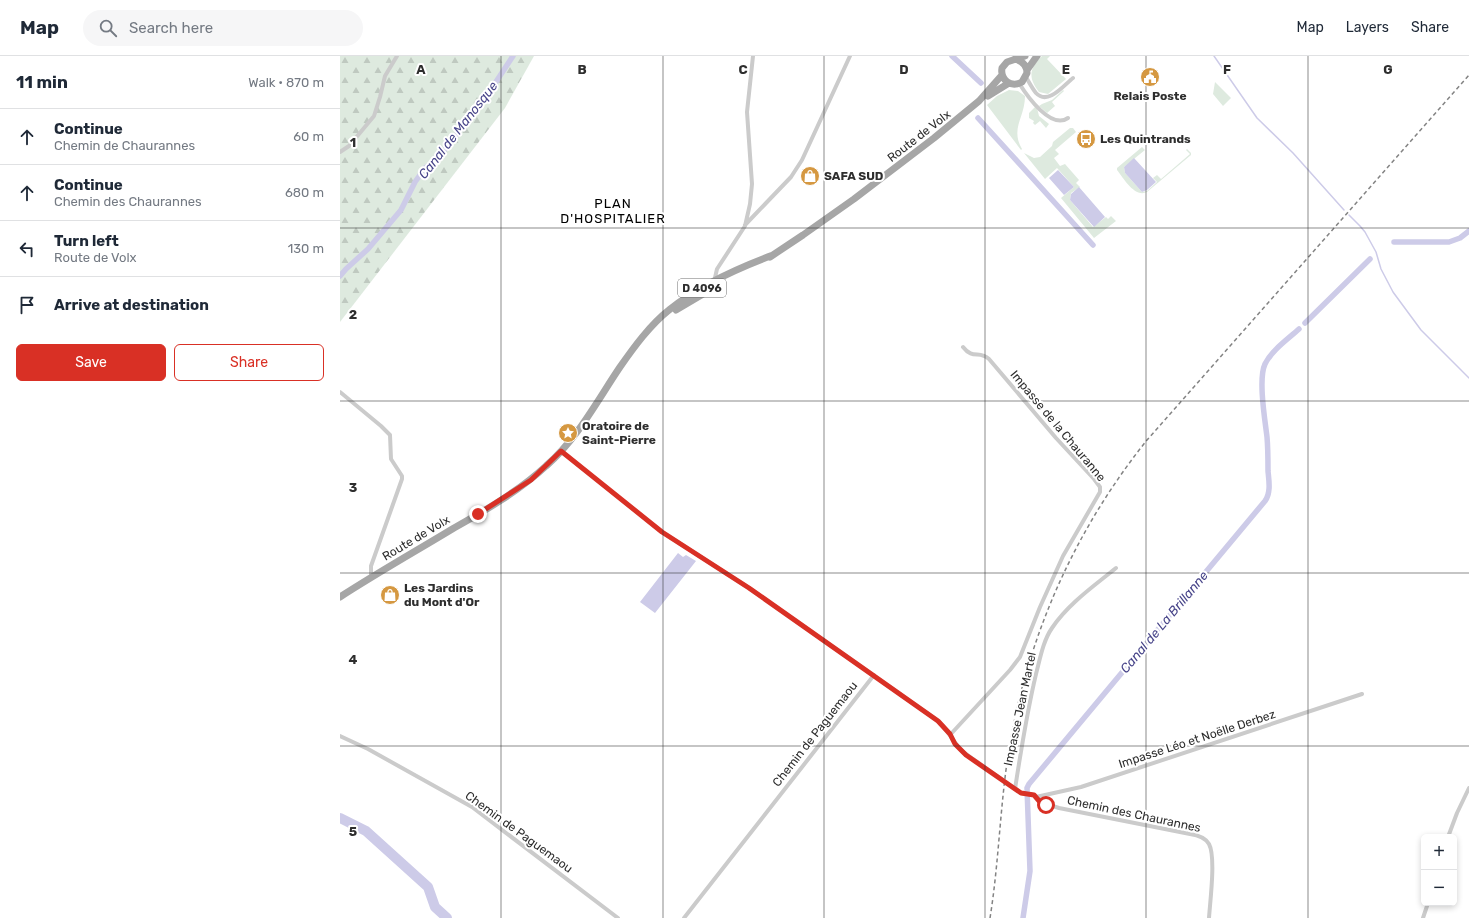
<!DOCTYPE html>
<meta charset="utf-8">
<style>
body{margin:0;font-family:Rubik,sans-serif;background:#f6f6f7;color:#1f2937}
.controls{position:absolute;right:12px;bottom:12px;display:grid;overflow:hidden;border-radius:6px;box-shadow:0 2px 6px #0003}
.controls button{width:36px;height:36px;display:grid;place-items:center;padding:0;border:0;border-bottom:1px solid #e0e1e3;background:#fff;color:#1f2937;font:20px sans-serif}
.stop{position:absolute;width:12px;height:12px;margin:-9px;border:3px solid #d93025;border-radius:50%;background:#fff}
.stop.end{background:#d93025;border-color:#fff;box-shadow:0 1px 4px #0008}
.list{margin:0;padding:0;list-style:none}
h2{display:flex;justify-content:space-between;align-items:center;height:52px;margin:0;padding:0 16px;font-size:17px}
h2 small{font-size:13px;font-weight:400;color:#747a83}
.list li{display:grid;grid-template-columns:26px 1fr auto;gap:12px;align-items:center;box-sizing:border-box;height:56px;padding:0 16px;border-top:1px solid #e0e1e3}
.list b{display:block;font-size:15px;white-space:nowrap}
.list p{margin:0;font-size:13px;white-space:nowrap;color:#747a83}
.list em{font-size:13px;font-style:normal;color:#747a83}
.actions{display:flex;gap:8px;padding:12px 16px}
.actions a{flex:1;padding:9px 0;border:1px solid #d93025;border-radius:6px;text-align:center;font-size:14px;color:#d93025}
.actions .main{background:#d93025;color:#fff}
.icon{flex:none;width:22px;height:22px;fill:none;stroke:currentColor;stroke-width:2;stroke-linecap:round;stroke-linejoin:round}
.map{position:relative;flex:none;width:1129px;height:862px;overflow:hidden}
header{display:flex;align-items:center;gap:24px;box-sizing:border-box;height:56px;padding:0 20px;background:#fff;border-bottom:1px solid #e0e1e3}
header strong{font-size:19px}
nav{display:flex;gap:22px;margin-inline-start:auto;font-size:14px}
.search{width:280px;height:36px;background:#f6f6f7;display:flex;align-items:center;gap:10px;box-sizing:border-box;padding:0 14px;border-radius:22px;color:#747a83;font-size:15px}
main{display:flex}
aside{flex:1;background:#fff}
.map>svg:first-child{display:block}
.green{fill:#deeadf}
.forest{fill:url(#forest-firs)}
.water{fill:#cdcbe8}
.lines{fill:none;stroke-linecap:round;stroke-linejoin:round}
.stream{stroke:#cdcbe8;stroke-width:1.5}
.canal{stroke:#cdcbe8;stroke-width:5.5}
.river{stroke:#cdcbe8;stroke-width:10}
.street{stroke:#cbcbcb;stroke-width:4}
.primary{stroke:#a6a6a6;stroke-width:7}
.rail{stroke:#838383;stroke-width:1.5;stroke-dasharray:4 3;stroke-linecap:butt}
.route{stroke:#d93025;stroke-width:5}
.grid{fill:none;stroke:#2e2e2e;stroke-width:1;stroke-opacity:0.55}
.labels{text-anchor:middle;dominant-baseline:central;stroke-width:4;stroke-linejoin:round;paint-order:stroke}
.shield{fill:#fff;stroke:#6d6d6d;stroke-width:1}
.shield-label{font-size:11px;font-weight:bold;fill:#2e2e2e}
.poi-label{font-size:12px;font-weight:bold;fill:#2e2e2e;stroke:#fff;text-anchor:start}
.street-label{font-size:12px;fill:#2e2e2e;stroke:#fff}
.water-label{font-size:13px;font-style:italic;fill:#474489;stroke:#fff}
.neighbourhood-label{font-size:13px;letter-spacing:1px;fill:#000;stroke:#fff}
.grid-label{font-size:13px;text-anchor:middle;font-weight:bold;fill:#2e2e2e;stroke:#fff;stroke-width:4;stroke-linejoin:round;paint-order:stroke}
</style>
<header>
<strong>Map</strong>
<div class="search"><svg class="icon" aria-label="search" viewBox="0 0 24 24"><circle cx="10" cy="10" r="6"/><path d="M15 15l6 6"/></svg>Search here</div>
<nav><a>Map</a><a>Layers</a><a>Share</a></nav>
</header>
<main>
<aside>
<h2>11 min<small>Walk · 870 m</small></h2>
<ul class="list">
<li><svg class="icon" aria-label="ahead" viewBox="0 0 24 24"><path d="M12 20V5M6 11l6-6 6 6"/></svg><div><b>Continue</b><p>Chemin de Chaurannes</p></div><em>60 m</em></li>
<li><svg class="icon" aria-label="ahead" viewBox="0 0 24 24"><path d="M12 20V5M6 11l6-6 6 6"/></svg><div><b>Continue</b><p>Chemin des Chaurannes</p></div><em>680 m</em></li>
<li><svg class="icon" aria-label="left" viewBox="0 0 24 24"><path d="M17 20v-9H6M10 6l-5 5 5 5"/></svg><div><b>Turn left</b><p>Route de Volx</p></div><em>130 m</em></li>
<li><svg class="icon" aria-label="arrive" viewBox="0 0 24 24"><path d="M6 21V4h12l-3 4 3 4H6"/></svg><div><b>Arrive at destination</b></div></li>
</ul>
<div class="actions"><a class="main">Save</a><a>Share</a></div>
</aside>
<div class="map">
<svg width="1129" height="862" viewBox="0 0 1129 862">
<defs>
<pattern id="forest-firs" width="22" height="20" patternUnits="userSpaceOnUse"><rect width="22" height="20" fill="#deeadf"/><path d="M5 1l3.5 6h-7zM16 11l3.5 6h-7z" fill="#bfc9c0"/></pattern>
</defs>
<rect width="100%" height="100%" fill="#fff"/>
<!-- green -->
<path class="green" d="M 702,0 L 710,0 L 707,3 L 726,23 L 708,38 L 699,36 C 688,21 689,13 702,0 Z
M 875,26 L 891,42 L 883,50 L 873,38 Z
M 669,34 L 678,35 L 685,40 C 685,62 670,72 682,93 L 681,94 L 647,49 L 657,40 Z
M 723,34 L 724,35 L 712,46 L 715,50 L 707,57 L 699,50 L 702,48 L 712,44 Z
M 695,51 L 697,52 L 699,60 L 709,68 L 706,72 L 700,65 L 695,69 L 693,67 L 694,65 L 689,62 L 689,57 Z
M 730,72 L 733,72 L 736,76 L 715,94 L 719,98 L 714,102 L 720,110 L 725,108 L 739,124 L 736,127 L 740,131 L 731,137 L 730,144 L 753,171 L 766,161 L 768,163 L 771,160 L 776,165 L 754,182 L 721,142 L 734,131 L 717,112 L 705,123 L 684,97 L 694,102 L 700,101 L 712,90 L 713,86 Z
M 802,91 L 805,94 L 784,111 L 785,117 L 802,136 L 807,135 L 817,126 L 813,122 L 817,119 L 821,123 L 850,98 L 846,94 L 847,93 L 851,97 L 851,99 L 807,136 C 795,142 784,123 777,114 L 777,112 Z"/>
<!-- forest -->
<path class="forest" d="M 0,0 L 194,0 L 165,52 L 0,266 Z"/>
<!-- water -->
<path class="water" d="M 794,102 L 816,126 L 807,134 L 802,136 L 785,117 L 784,111 Z
M 718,114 L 734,131 L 724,139 L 709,122 Z
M 739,131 L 765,161 L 754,171 L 730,144 L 731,138 Z
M 338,497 L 343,501 L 346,499 L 356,505 L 315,557 L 300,546 Z"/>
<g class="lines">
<!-- stream -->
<path class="stream" d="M 874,0 L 917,62 L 953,97 L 1004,154
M 1009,159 L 1020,170 L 1025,176 L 1036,196 L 1041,213 L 1053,236 L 1081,274 L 1129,322"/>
<!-- canal -->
<path class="canal" d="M 612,0 L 641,27
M 638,62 L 753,189
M 1054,186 L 1109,186 L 1120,182 L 1129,175
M 0,220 L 6,213 L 28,193 L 61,154 L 75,126 L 85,112 L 96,104 L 112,85 L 132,57 L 148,38 L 173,0
M 965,267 L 1030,203
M 683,862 L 690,815 L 687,732 L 689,728 L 925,445 C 931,437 929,425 928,415 C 928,404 928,392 927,381 C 925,364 918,323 925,308 C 932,294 948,283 959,273"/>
<!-- river -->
<path class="river" d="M 0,762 L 26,775 L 88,831 L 95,851 L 107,862"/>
<!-- street -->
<path class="street" d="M 686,21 C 689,26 692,32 696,37 C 708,50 724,29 733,22
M 679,27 C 687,40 711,74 728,62
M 0,96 L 9,90 L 34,60 L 40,41 L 45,20 L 57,0
M 405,169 L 451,121 L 462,104 L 510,0
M 374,226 L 377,213 L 405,170 L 410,148 L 412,128 L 407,56 L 413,0
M 0,336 L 41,370 L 50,379 L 51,403 L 62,420 L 62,423 L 31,510 L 31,522
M 221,395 L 322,476 L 409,532 L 594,662 C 607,671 612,685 623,696 L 681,737 L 694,739 L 703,747 L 719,752 L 850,778 C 857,779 865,781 869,788 C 876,801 870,846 869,862
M 610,679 L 670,614 L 680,601 L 700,551 L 723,500 L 760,436 L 760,431 L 754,423 L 716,382 L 649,303 C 639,294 633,304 623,291
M 0,680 L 28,693 L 132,751 L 278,862
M 675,733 C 681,694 687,656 696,618 C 700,603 703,585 712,572 C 728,548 754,530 776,512
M 696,741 L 741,731 L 1022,638
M 1108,781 L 1117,757 L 1129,732
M 344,862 L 534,619
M 1083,862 L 1088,847"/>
<!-- primary -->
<path class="primary" d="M 675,3 C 682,5 687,9 687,17 L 682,26 C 671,32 660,24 662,12 L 667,6 L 685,0
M 687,14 L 697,0
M 648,40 L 669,27
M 430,201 L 463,179 L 514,143 L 594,82 L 639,45 L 662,19
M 336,254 L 380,228
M 0,541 C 37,517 76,495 114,472 C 146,454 179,435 206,410 C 238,382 257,345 280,311 C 294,291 310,269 329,254 C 358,230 398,212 433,199"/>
<!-- rail -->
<path class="rail" d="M 650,862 C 659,806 660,749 669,693 C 688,579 735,474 807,384 L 1129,19"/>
</g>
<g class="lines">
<!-- route -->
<path class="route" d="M 138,458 L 191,424 L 221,395 L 322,476 L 409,532 L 598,665 L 610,678 L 615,688 L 626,699 L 681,737 L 694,739 L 700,746 L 706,749"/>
</g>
<!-- grid -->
<path class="grid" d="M 161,0 L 161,862M 323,0 L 323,862M 484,0 L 484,862M 645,0 L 645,862M 806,0 L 806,862M 968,0 L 968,862M 0,172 L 1129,172M 0,345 L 1129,345M 0,517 L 1129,517M 0,690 L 1129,690"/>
<!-- icons -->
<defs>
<g id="civic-disc" transform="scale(1)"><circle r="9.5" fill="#d59841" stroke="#fff"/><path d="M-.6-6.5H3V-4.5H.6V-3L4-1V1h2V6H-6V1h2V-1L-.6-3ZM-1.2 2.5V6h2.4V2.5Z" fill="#fff"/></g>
<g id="bus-disc" transform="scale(1)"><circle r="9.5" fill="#d59841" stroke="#fff"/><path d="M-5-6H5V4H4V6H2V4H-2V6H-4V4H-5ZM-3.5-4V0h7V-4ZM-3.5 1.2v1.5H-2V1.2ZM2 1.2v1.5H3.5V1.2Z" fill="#fff"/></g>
<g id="shop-disc" transform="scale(1)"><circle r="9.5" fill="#d59841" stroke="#fff"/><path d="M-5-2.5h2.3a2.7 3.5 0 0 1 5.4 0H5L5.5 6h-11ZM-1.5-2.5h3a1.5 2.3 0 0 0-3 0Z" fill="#fff"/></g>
<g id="sight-disc" transform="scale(1)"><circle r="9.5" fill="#d59841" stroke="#fff"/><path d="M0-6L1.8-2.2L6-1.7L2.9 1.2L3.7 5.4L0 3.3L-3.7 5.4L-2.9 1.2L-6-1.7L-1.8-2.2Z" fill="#fff"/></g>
</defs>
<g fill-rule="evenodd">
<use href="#civic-disc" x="810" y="21"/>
<use href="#bus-disc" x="746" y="83"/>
<use href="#shop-disc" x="470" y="120"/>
<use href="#sight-disc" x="228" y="377"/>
<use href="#shop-disc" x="50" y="539"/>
</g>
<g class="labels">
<!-- shield labels -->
<rect class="shield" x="338" y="223" width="48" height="18" rx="3"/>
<g class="shield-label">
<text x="362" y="232">D 4096</text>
</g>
<!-- poi labels -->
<g class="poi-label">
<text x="810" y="40" text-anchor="middle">Relais Poste</text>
<text x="760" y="83">Les Quintrands</text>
<text x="484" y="120">SAFA SUD</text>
<text x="242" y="370">Oratoire de<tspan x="242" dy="14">Saint-Pierre</tspan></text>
<text x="64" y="532">Les Jardins<tspan x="64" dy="14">du Mont d'Or</tspan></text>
</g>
<!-- street labels -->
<g class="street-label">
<text transform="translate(579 80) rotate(-38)">Route de Volx</text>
<text transform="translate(718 370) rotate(50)">Impasse de la Chauranne</text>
<text transform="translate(76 482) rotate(-31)">Route de Volx</text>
<text transform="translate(680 653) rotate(-78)">Impasse Jean Martel</text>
<text transform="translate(475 678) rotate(-52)">Chemin de Paguemaou</text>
<text transform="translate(857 683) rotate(-18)">Impasse Léo et Noëlle Derbez</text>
<text transform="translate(794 758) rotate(12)">Chemin des Chaurannes</text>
<text transform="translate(179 776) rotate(36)">Chemin de Paguemaou</text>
</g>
<!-- water labels -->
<g class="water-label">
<text transform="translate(118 74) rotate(-52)">Canal de Manosque</text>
<text transform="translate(824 566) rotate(-50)">Canal de La Brillanne</text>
</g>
<!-- neighbourhood labels -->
<g class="neighbourhood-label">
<text x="273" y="147">PLAN<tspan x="273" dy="15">D'HOSPITALIER</tspan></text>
</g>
</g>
<g class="grid-label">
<text x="81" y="18">A</text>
<text x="242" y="18">B</text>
<text x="403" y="18">C</text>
<text x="564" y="18">D</text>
<text x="726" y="18">E</text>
<text x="887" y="18">F</text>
<text x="1048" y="18">G</text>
<text x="13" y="91">1</text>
<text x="13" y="263">2</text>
<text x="13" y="436">3</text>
<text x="13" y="608">4</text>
<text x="13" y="780">5</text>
</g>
</svg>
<div class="controls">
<button>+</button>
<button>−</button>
</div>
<div class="stop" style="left:706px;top:749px"></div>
<div class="stop end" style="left:138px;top:458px"></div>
</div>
</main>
